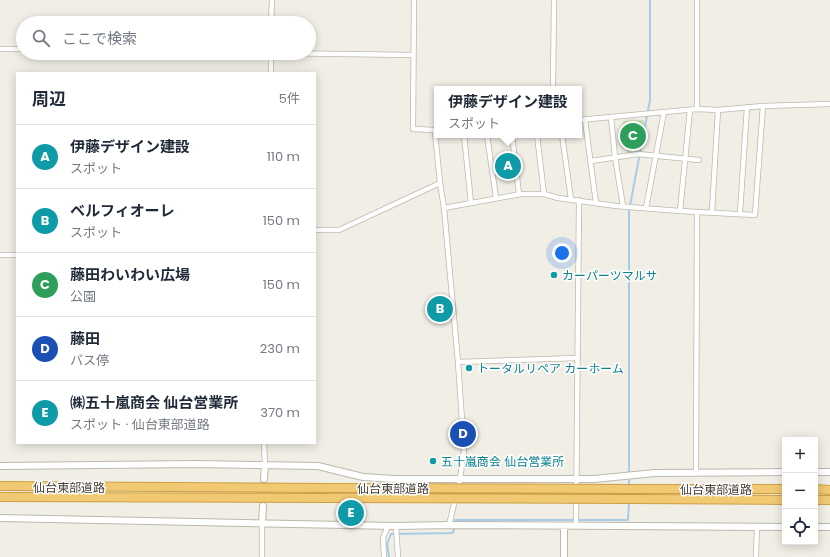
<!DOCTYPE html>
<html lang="ja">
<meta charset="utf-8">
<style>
body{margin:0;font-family:Poppins,"Noto Sans JP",sans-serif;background:#f2f2f3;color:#1f2937}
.controls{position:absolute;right:12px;bottom:12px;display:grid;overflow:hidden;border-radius:0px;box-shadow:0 2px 10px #0003}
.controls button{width:36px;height:36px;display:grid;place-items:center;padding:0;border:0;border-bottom:1px solid #e0e1e3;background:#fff;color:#1f2937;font:20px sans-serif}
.you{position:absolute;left:562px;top:253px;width:14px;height:14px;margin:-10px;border:3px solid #fff;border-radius:50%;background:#1a73e8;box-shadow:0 0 0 6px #1a73e833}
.badge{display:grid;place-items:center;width:26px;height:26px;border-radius:50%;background:#1a73e8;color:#fff;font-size:13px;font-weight:700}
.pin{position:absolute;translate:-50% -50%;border:2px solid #fff;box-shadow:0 1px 4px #0006}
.popup{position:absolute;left:434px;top:86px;width:148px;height:52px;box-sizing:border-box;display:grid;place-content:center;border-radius:0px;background:#fff;filter:drop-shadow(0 1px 3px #0005);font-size:13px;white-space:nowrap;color:#747a83}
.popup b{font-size:15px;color:#1f2937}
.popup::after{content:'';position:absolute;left:50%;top:100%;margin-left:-8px;border:8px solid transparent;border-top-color:#fff}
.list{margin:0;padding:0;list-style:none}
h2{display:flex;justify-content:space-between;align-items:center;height:52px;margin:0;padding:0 16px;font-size:17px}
h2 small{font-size:13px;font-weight:400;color:#747a83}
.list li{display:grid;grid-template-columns:26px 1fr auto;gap:12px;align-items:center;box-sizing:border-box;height:64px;padding:0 16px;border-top:1px solid #e0e1e3}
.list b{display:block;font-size:15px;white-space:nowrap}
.list p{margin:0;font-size:13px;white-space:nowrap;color:#747a83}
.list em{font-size:13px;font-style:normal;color:#747a83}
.icon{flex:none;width:22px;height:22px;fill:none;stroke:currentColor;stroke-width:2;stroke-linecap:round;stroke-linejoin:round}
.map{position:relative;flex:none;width:830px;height:557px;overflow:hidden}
.search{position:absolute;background:#fff;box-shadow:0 2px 10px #0003;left:16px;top:16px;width:300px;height:44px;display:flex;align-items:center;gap:10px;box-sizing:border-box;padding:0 14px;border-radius:22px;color:#747a83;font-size:15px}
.panel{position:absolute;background:#fff;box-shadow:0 2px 10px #0003;left:16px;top:72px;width:300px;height:372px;border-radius:0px}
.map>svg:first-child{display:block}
.green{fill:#cae2b2}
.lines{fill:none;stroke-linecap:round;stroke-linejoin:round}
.stream{stroke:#a7cce8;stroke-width:2}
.tertiary-tunnel{stroke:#cecbc2;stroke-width:6;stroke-dasharray:6 3;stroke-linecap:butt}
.minor-casing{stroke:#beb8ac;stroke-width:6}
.tertiary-casing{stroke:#beb8ac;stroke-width:8}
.motorway-casing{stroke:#cd9f43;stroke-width:10}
.minor{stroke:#fff;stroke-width:4.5}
.tertiary{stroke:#fff;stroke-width:6}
.motorway{stroke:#f0c972;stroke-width:8}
.motorway-bridge-casing{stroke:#cd9f43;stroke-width:10;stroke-linecap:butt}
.motorway-bridge{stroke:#f0c972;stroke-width:8}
.culture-dot{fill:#0f9aa8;stroke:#fff;stroke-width:1.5}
.labels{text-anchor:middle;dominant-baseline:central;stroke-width:3;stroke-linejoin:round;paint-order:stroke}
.culture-label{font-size:12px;fill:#0d838f;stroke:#fff;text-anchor:start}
.street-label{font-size:12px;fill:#433e35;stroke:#fff}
</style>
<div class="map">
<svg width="830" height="557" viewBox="0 0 830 557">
<rect width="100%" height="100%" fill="#f1eee5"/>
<!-- green -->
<path class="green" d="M 644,120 L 639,150 L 627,152 L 623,121 Z"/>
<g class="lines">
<!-- stream -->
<path class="stream" d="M 629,487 L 629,211 L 650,100 L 650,0
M 455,520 L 628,520 L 629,501
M 389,557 L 387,544 L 391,534 L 453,533 L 454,529"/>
<!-- tertiary-tunnel -->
<path class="tertiary-tunnel" d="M 263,506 L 264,479"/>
<!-- minor casing -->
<g class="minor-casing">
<path id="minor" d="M 414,0 L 413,129 L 435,130 L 435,133
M 271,23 L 272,0
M 0,49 L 23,49
M 272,53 L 413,55
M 271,73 L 271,53
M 553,89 L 554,0
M 697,109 L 697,0
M 690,110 L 680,211 L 697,212 L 696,472
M 611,117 L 615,157 L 623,206
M 579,120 L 697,109 L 718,110 L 763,106 L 830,104
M 585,120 L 596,203
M 437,133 L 435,133 L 440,183 L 444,208 L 458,362 L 464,450 L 460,479 L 449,525
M 464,135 L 471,203
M 487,135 L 496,198
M 512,135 L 519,194
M 537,135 L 544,194
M 562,135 L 571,199
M 591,161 L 638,154 L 699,160
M 444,208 L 521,194 L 544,194 L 558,198 L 616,206 L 680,211
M 646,208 L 664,112
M 697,212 L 755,215 L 763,106
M 712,212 L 718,110
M 740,213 L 747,107
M 315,230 L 339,230 L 440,183
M 0,255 L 17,255
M 458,362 L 578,358
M 264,443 L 265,465
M 396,526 L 398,557
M 576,526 L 579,200
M 262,557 L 262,523
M 384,557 L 383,538 L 388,526
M 756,557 L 757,526"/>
</g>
<!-- tertiary casing -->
<g class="tertiary-casing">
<path id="tertiary" d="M 0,466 L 196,464 L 318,466 L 363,477 L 394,479 L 594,479 L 655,473 L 785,472
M 815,472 L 830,472
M 264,479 L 265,465
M 0,518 L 396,526 L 449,525 L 785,527
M 262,523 L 263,506
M 564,526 L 564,557
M 815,527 L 830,527"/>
</g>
<!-- motorway casing -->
<g class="motorway-casing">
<path id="motorway" d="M 0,486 L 327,488
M 633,489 L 785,489
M 815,489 L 830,490
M 0,497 L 327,498
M 633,499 L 785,500
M 815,500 L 830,500"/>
</g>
<!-- minor -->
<use href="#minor" class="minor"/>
<!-- tertiary -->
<use href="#tertiary" class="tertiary"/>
<!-- motorway -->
<use href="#motorway" class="motorway"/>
<!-- motorway-bridge casing -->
<g class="motorway-bridge-casing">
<path id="motorway-bridge" d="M 327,488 L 633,489
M 327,498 L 633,499"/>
</g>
<!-- motorway-bridge -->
<use href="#motorway-bridge" class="motorway-bridge"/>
</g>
<!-- markers -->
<g class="culture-dot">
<circle cx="554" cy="275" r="4"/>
<circle cx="469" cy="368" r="4"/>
<circle cx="433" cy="461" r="4"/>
</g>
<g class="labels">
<!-- culture labels -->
<g class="culture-label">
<text x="562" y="275">カーパーツマルサ</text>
<text x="477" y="368">トータルリペア カーホーム</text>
<text x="441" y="461">五十嵐商会 仙台営業所</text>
</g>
<!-- street labels -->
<g class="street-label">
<text x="69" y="487">仙台東部道路</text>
<text x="393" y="488">仙台東部道路</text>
<text x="716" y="489">仙台東部道路</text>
</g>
</g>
</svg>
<div class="controls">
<button>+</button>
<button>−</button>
<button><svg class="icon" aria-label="locate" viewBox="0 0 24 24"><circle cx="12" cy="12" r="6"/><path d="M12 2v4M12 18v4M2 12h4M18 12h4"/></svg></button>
</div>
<div class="you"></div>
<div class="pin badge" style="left:508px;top:166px;background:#0f9aa8">A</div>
<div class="popup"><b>伊藤デザイン建設</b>スポット</div>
<div class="pin badge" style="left:440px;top:309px;background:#0f9aa8">B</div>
<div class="pin badge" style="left:633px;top:136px;background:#2e9e5b">C</div>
<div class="pin badge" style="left:463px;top:434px;background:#1a4fb4">D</div>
<div class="pin badge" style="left:351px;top:513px;background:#0f9aa8">E</div>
<div class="search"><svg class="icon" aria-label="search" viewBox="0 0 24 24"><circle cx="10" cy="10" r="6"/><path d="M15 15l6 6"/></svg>ここで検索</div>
<section class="panel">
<h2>周辺<small>5件</small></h2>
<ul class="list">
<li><span class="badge" style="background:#0f9aa8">A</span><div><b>伊藤デザイン建設</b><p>スポット</p></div><em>110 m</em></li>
<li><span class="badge" style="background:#0f9aa8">B</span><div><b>ベルフィオーレ</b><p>スポット</p></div><em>150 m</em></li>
<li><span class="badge" style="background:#2e9e5b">C</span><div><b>藤田わいわい広場</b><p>公園</p></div><em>150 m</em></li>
<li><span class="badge" style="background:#1a4fb4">D</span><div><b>藤田</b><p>バス停</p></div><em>230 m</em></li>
<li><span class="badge" style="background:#0f9aa8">E</span><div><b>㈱五十嵐商会 仙台営業所</b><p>スポット · 仙台東部道路</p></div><em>370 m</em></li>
</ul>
</section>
</div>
